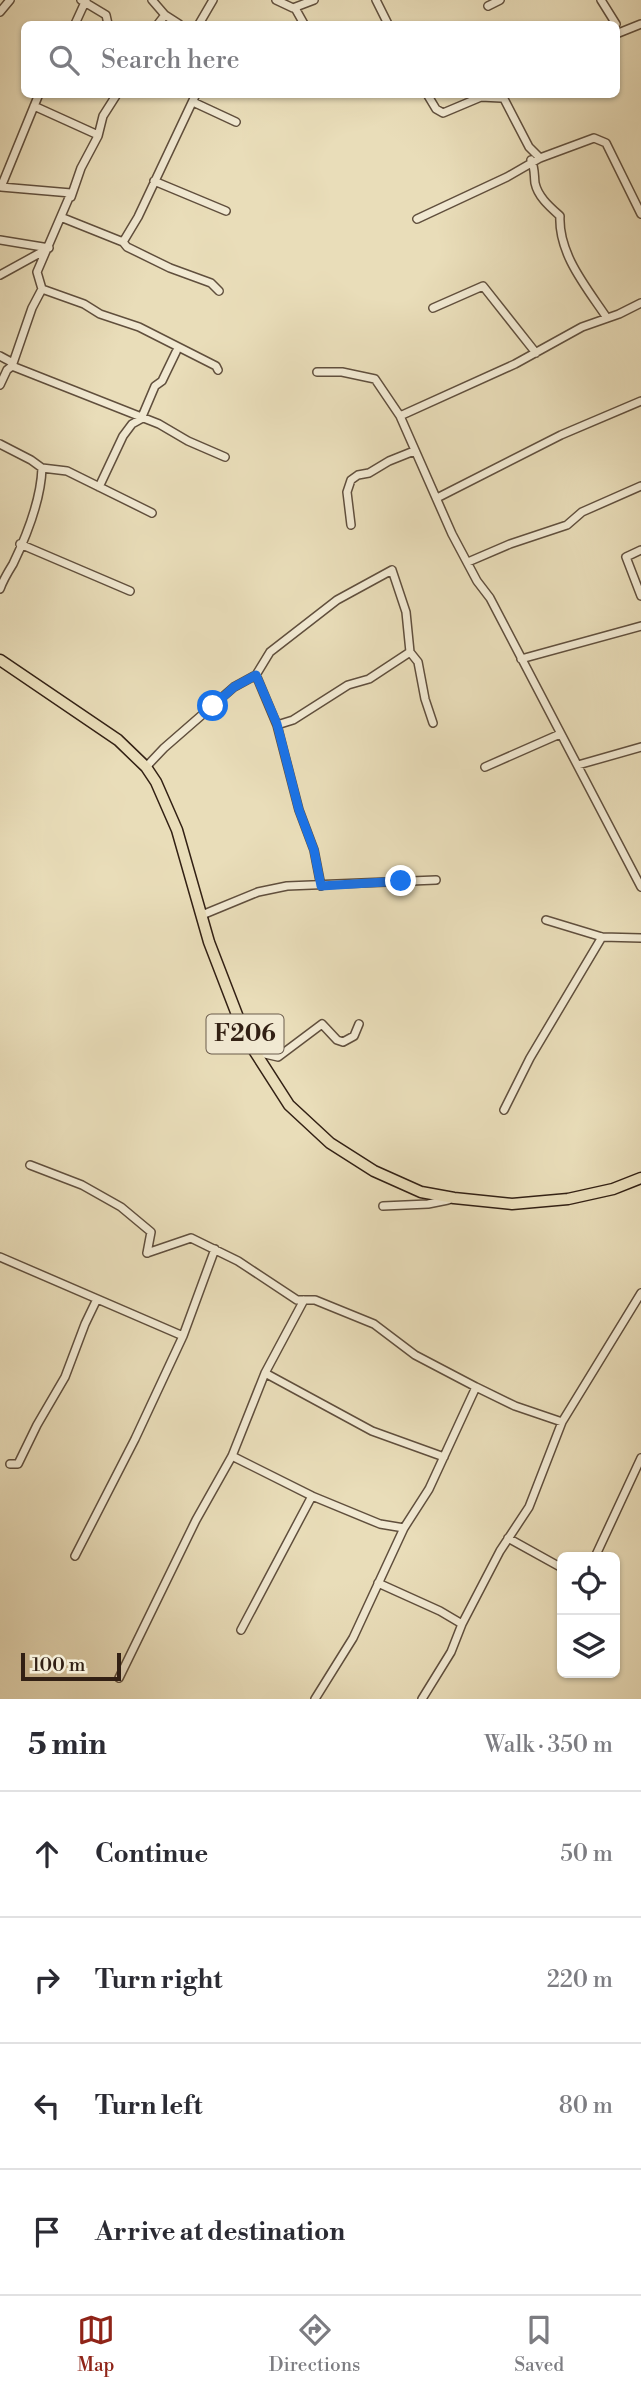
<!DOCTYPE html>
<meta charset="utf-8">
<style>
body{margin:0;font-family:"Libre Bodoni",serif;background:#f2f2f3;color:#2b2b33}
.controls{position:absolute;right:21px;bottom:21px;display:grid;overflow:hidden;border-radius:10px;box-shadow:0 2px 5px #0004}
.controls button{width:63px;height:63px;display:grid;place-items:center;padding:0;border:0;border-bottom:2px solid #e1e1e2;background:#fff;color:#2b2b33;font:35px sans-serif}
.scale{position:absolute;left:21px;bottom:18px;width:100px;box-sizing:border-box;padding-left:7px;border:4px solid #322014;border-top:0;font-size:19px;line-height:24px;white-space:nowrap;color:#322014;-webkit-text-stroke:5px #f1e9d2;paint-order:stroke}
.stop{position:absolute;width:21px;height:21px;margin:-16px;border:5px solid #1a73e8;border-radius:50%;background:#fff}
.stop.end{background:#1a73e8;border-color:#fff;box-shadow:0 2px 7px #0008}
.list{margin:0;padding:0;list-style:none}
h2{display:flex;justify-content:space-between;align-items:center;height:91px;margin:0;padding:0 28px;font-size:30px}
h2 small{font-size:23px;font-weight:400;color:#7c7c81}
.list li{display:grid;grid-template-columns:46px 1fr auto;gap:21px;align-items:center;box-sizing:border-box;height:126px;padding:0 28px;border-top:2px solid #e1e1e2}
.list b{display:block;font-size:26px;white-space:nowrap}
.list em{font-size:23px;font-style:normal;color:#7c7c81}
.icon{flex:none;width:38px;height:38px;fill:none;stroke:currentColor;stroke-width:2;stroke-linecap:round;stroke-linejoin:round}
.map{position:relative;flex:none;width:641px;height:1699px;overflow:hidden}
.search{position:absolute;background:#fff;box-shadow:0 2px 5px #0004;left:21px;right:21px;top:21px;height:77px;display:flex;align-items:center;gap:18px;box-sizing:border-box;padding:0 24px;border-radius:10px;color:#7c7c81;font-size:26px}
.sheet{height:595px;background:#fff}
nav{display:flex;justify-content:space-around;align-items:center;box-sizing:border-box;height:98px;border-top:2px solid #e1e1e2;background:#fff;font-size:19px;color:#7c7c81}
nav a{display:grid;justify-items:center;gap:4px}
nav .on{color:#8f2418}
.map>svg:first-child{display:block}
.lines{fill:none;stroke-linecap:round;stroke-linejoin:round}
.street-casing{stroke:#604f3d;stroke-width:10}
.primary-casing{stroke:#322014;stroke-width:13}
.street{stroke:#f1e9d2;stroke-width:7}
.primary{stroke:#e9ddb9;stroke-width:10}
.route{stroke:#1a73e8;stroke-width:9}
.labels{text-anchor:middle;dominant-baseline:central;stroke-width:6;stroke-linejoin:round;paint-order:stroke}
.shield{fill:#f1e9d2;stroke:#6b5c4d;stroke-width:2}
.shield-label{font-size:23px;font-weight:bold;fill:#322014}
</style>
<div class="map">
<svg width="641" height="1699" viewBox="0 0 641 1699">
<rect width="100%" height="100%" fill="#e9ddb9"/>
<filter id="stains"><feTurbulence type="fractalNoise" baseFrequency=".00286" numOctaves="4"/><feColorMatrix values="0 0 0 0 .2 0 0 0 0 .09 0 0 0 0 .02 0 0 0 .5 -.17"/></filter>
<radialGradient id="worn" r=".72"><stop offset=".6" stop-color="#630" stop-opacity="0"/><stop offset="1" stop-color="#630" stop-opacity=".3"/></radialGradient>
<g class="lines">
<!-- street casing -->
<g class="street-casing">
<path id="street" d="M 81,0 L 106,15 L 108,24
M 152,0 L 165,15
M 276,0 L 293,8 L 314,0
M 376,0 L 388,24
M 601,0 L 616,24
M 488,6 L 500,0
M 295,8 L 304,24
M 0,12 L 10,0
M 75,24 L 86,0
M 158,24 L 165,15 L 179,24
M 199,24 L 213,0
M 616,34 L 641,24
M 39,94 L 1,187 L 71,193
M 427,94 L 436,109 L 443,113 L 481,97 L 501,98
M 502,95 L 529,147 L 540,158
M 193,102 L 236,122
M 34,106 L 98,135
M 531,160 C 535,168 534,174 535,183 C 538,197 550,207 560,216 C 558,254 587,288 607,318
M 154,181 L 226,211
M 71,197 L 81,168 L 98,136 L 103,116 L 117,94
M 63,218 L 123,242 L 138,217 L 196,94
M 417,219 L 507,177 L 540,158 L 594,138 L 606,143 L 641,214
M 0,240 L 49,248 L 0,275
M 123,242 L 127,247 L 170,268 L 211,283 L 219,291
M 42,289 L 84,304 L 100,314 L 139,327 L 216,366 L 218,370
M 433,308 L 483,286 L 536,353
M 0,356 L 13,363
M 12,366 L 159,424 L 188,441 L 225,457
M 317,372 L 342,372 L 375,379 L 400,416 L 452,534 L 477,581 L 490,598 L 641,887
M 0,385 L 7,370 L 12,366 L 32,308 L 42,289 L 37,272 L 71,193
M 400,416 L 515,364 L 582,327 L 619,314 L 641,303
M 0,444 L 31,460 L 42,468 L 67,471 L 152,513
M 99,487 L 123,436 L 132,424 L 141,419 L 155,386 L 162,381 L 176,352
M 437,498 L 561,435 L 641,401
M 351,525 L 347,492 L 351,480 L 358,475 L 369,473 L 389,461 L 414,451
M 20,544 L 130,591
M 641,550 L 626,557 L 641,596
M 468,562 L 510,544 L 567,525 L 582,512 L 641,486
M 0,589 C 3,580 8,572 13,564 C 26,537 41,499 42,468
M 521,659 L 641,626
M 256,675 L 277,725 L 299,810 L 314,850 L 321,886
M 277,725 L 293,720 L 348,685 L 369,679 L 410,652
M 578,765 L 641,747
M 146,767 L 164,748 L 234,687 L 256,675 L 270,652 L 337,600 L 392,570 L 406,612 L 410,652 L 418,662 L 425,699 L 433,723
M 485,767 L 560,734
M 202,915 L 258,892 L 287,886 L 436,880
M 546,920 L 602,937 L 641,938
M 252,1043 L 265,1054 L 278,1057 L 322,1024 L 337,1040 L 343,1042 L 354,1036 L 359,1024
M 504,1110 L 530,1058 L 602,937
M 30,1165 L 82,1185 L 121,1207 L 151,1232 L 147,1253
M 383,1206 L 428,1204 L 448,1200
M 147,1253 L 191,1238 L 238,1261 L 297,1300 L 315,1300 L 374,1324 L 415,1355 L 476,1387 L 515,1406 L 562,1422
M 0,1257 L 183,1336
M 265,1373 L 372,1431 L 444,1457
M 232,1456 L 312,1496 L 380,1524 L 404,1528
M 10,1464 L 18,1464 L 37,1425 L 65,1377 L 85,1324 L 97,1299
M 508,1538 L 562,1568
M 75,1556 L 135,1439 L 183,1336 L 215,1249
M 595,1557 L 641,1458
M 378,1583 L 440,1611 L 462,1624
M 241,1630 L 312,1496
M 119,1678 L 196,1520 L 232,1456 L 265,1373 L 304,1300
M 315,1699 L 353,1638 L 404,1528 L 429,1489 L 476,1387
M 422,1699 L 451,1652 L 462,1624 L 500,1551 L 529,1507 L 562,1422 L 641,1293"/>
</g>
<!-- primary casing -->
<g class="primary-casing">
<path id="primary" d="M 0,660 L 118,740 L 146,767 L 156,782 L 177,830 L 209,942 L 246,1038 L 289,1105 L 330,1143 L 374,1171 L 421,1192 L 454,1198 L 512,1204 L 568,1199 L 613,1189 L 641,1178"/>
</g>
<!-- street -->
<use href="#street" class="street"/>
<!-- primary -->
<use href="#primary" class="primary"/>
</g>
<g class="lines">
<!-- route -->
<path class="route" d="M 213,706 L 234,687 L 256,675 L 277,724 L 299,810 L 314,850 L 321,886 L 401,881"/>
</g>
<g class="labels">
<!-- shield labels -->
<rect class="shield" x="206.5" y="1014.5" width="77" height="39" rx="5"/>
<g class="shield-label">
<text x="245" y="1034">F206</text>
</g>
</g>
<rect width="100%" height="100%" filter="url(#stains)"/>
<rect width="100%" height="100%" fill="url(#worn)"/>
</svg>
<div class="controls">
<button><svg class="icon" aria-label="locate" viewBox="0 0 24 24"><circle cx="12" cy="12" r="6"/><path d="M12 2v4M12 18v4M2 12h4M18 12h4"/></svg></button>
<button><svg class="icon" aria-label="layers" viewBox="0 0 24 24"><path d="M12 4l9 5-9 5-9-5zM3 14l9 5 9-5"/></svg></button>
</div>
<div class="scale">100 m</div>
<div class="stop" style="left:213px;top:706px"></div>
<div class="stop end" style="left:401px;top:881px"></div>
<div class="search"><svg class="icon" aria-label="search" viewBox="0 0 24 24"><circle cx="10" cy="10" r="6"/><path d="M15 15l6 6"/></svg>Search here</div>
</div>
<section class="sheet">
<h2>5 min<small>Walk · 350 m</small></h2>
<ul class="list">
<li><svg class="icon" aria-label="ahead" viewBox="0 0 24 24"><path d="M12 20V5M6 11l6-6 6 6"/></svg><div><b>Continue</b></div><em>50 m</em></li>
<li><svg class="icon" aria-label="right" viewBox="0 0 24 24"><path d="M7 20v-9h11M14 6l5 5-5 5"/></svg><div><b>Turn right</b></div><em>220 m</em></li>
<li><svg class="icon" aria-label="left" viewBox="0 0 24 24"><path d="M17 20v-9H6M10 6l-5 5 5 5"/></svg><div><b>Turn left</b></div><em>80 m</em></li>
<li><svg class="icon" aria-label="arrive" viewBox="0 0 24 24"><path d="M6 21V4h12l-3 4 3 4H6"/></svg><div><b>Arrive at destination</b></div></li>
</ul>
</section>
<nav>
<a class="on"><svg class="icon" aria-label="map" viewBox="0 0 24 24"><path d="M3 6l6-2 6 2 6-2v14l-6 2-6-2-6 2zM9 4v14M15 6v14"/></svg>Map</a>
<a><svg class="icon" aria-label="directions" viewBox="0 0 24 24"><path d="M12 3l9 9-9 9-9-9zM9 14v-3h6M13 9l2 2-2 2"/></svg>Directions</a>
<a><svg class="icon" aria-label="saved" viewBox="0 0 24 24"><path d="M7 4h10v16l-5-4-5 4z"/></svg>Saved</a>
</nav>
